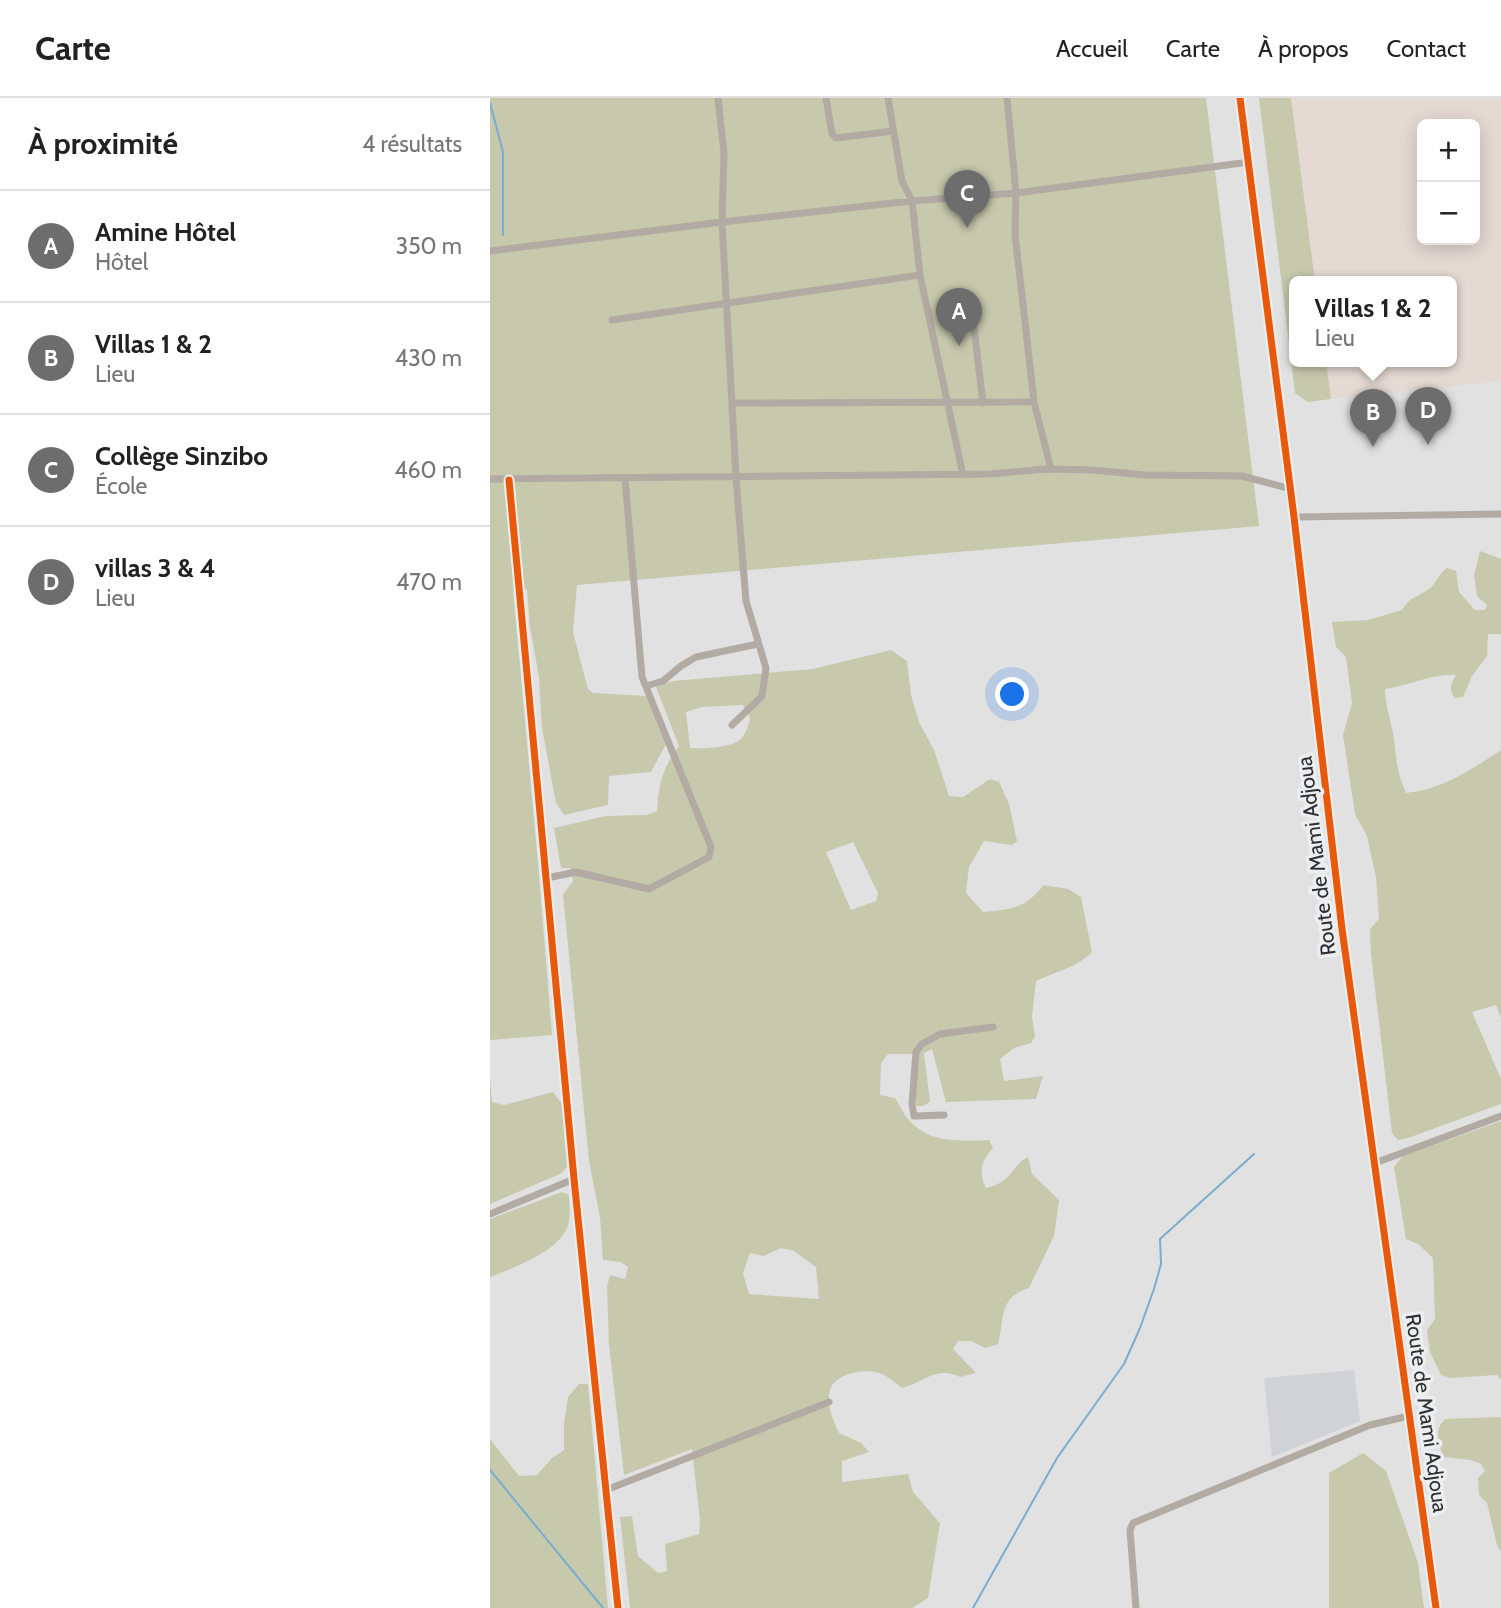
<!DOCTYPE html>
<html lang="fr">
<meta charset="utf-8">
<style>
body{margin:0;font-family:Cabin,sans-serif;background:#f6f6f6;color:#222}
.controls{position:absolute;right:21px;top:21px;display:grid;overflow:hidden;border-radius:10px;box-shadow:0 4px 18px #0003}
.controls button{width:63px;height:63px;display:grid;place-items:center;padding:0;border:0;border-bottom:2px solid #e0e0e0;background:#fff;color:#222;font:35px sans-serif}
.you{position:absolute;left:523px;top:597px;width:24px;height:24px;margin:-18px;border:5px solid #fff;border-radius:50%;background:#1a73e8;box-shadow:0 0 0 10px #1a73e833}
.badge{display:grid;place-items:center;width:46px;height:46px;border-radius:50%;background:#6d6d6e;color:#fff;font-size:23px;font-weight:700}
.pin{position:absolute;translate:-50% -58px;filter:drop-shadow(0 2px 4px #0008)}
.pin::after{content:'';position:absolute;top:37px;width:24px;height:21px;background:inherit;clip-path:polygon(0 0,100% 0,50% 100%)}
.popup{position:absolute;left:799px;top:178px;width:168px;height:91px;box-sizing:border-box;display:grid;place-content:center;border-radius:10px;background:#fff;filter:drop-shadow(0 2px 5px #0005);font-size:23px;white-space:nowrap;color:#767676}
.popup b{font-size:26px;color:#222}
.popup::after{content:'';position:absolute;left:50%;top:100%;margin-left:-14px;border:14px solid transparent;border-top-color:#fff}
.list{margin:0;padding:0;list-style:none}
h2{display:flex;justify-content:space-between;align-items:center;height:91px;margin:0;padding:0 28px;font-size:30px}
h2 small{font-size:23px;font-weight:400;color:#767676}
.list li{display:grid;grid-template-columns:46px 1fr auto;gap:21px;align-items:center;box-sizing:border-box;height:112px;padding:0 28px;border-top:2px solid #e0e0e0}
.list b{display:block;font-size:26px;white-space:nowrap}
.list p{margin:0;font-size:23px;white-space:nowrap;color:#767676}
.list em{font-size:23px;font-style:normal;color:#767676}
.map{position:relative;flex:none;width:1011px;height:1510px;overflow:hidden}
header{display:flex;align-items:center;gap:42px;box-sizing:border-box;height:98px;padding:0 35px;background:#fff;border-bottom:2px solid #e0e0e0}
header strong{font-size:33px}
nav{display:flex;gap:38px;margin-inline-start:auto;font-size:24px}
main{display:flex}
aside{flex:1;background:#fff}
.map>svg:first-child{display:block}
.built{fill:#d0d2d6}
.education{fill:#e5d9d3;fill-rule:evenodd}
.green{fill:#c6c9ac;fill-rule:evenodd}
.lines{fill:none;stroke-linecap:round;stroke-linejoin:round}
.stream{stroke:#79add0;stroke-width:2}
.minor{stroke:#b1aba3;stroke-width:7}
.tertiary{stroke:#b1aba3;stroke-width:9}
.cycleway-casing{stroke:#edeef0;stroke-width:11}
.cycleway{stroke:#e8590c;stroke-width:7}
.labels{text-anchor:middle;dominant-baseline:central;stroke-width:7;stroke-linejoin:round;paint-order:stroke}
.street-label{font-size:21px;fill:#2e2f2f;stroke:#edeef0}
</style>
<header>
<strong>Carte</strong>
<nav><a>Accueil</a><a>Carte</a><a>À propos</a><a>Contact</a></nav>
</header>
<main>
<aside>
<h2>À proximité<small>4 résultats</small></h2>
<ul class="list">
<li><span class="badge">A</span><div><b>Amine Hôtel</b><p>Hôtel</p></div><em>350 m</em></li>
<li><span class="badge">B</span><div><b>Villas 1 &amp; 2</b><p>Lieu</p></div><em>430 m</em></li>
<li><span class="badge">C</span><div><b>Collège Sinzibo</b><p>École</p></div><em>460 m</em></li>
<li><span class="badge">D</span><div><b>villas 3 &amp; 4</b><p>Lieu</p></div><em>470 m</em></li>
</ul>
</aside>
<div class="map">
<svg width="1011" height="1510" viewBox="0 0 1011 1510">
<rect width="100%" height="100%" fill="#e1e1e2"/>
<!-- built -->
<path class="built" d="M 864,1272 L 870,1323 L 782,1359 L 774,1280 Z"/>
<!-- education -->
<path class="education" d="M 801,0 L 1011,0 L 1011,283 L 841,301 L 836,263 L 962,263 L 962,183 L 825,183 ZM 932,26 L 985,26 L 985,142 L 932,142 Z"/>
<!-- green -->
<path class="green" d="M 0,0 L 716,0 L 769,428 L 87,487 L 83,534 L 98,591 L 103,595 L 156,598 L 176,646 L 161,674 L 119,678 L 118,707 L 74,717 L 66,705 L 52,630 L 49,579 L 40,529 L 37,491 L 23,492 L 48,765 L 62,937 L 0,942 Z
M 769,0 L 801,0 L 825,183 L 804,183 L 804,263 L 836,263 L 841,301 L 818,304 L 805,295 Z
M 990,453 L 1011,461 L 1011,536 L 998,536 L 997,558 L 982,578 L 973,599 L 965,600 C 958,590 961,586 966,577 C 944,575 918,588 895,591 C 895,606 900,619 903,635 C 907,660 905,670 916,695 C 951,692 983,671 1011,652 L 1011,920 L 1006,907 L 982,914 L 1011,981 L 1011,1006 L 918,1040 L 908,1042 L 902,1035 L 881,856 L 880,831 L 889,821 L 886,779 L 877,738 L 865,716 L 853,637 L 862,605 L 856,559 L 846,549 L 842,524 L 878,522 L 912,512 C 921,498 926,500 939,491 C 947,486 946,478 957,470 L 966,473 L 969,494 L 985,512 L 995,512 L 997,507 L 987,498 L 984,477 Z
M 401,552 L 417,563 L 421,597 L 429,624 L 444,652 L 459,698 L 473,699 L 500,681 L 509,684 L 519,706 L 527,743 L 522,747 L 494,743 L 479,769 L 476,795 L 493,814 C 522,811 534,811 554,787 L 578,791 L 591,799 L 602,854 C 588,869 565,874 546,883 L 542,918 L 545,939 L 541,945 L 524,950 L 510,961 L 514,983 L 553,978 L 546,1001 L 456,1004 L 442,951 L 434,955 L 440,1004 L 433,1008 L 427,1008 L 425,1004 L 423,956 L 398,956 L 391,965 L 390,997 L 405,1000 C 410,1008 416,1021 424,1027 C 442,1045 475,1043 499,1042 L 503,1050 C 491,1063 488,1074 496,1090 C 524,1084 519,1069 538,1059 L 542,1076 L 569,1102 L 564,1138 L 539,1190 C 508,1200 515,1219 508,1246 L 495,1250 L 481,1243 L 468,1243 L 463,1251 L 486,1275 L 470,1279 C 447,1268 436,1283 412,1290 C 405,1285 397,1277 389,1275 C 375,1270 345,1275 340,1292 C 336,1307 343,1322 349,1335 L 371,1345 L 379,1354 L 352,1363 L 352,1384 L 418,1376 L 423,1394 L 450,1425 L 438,1500 L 422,1510 L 140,1510 L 130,1419 L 142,1418 L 148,1458 L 168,1475 L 177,1473 L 175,1446 L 209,1436 L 210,1422 L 202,1351 L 134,1377 L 119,1246 L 117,1189 L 120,1177 L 135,1181 L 138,1169 L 131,1164 L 113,1162 L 110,1119 L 99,1063 L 73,796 L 83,783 L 80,770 L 71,770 L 64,730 L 116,718 L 157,717 L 167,713 C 169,685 172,671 189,648 L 166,589 L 183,583 L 323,571 ZM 253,607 L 260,620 C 259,627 256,635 251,641 C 241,650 213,651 200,650 L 196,614 L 212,609 ZM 363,744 L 388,795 L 386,803 L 361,812 L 336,754 ZM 291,1150 L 304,1153 L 326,1169 L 329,1201 L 259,1196 L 253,1175 L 260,1155 L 274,1158 Z
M 0,981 L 2,1004 L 14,1007 L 63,994 L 72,1006 L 77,1069 L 70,1076 L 0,1106 Z
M 1011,1023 L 1011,1282 L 1007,1277 L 960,1280 L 951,1277 L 940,1254 L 937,1232 L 945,1221 L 943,1160 L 928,1146 L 916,1141 L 904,1069 L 913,1058 Z
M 72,1094 L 79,1097 C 79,1106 81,1121 77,1130 C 67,1154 23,1170 0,1179 L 0,1121 Z
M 89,1286 L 98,1286 L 118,1510 L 0,1510 L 0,1341 L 29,1378 L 47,1377 L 62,1360 L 74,1352 L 74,1326 L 78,1299 Z
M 1011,1319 L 1011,1454 L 1007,1447 L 997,1405 L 989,1397 L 988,1380 L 995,1373 L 991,1366 L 981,1362 L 953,1359 C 949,1345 943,1333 955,1321 Z
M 873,1355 L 896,1373 L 928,1465 L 934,1510 L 839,1510 L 839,1375 Z"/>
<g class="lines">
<!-- stream -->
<path class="stream" d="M 0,5 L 13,54 L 13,137
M 0,1372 L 113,1510
M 483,1510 L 567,1360 L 634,1266 L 650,1230 L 664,1191 L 671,1166 L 670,1141 L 764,1056"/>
<!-- minor -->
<path class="minor" d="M 228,0 L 234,55 L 232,124 L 246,380 L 256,503 L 276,570 L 272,598 L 242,627
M 336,0 L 342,36 L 346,40 L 403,33
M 398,0 L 412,83 L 422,103 L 430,177 L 473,377
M 517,0 L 526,95 L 525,136 L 544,304 L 561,371
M 0,153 L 232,124 L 422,103 L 526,95 L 759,64
M 122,222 L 430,177
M 483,222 L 493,305
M 243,305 L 544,304
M 0,381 L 501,376 L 554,371 L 604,372 L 655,377 L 752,378 L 801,391
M 19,382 L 84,1081 L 128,1510
M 804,419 L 1011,416
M 156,588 L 173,583 L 191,568 L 206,559 L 268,546
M 57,780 L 86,774 L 159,791 L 219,759 L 221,749 L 152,579 L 135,381
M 454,1017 L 424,1018 L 422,1006 L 426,954 L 432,946 L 450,936 L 503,929
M 885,1065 L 1011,1018
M 0,1116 L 84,1081
M 116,1392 L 339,1304
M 646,1510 L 640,1432 L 643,1425 L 880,1327 L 919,1318"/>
<!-- tertiary -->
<path class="tertiary" d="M 750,0 L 804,419 L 852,831 L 946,1510"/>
<!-- cycleway casing -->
<g class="cycleway-casing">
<path id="cycleway" d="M 750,0 L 804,419 L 852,831 L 946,1510
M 19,382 L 84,1081 L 128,1510"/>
</g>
<!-- cycleway -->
<use href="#cycleway" class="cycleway"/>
</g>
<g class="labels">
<!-- street labels -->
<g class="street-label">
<text transform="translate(826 758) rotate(-97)">Route de Mami Adjoua</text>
<text transform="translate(937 1315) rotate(82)">Route de Mami Adjoua</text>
</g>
</g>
</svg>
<div class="controls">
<button>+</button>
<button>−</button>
</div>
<div class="you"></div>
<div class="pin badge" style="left:469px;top:248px">A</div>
<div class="pin badge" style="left:883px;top:349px">B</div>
<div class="popup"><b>Villas 1 &amp; 2</b>Lieu</div>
<div class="pin badge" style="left:477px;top:130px">C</div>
<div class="pin badge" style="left:938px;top:347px">D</div>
</div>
</main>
